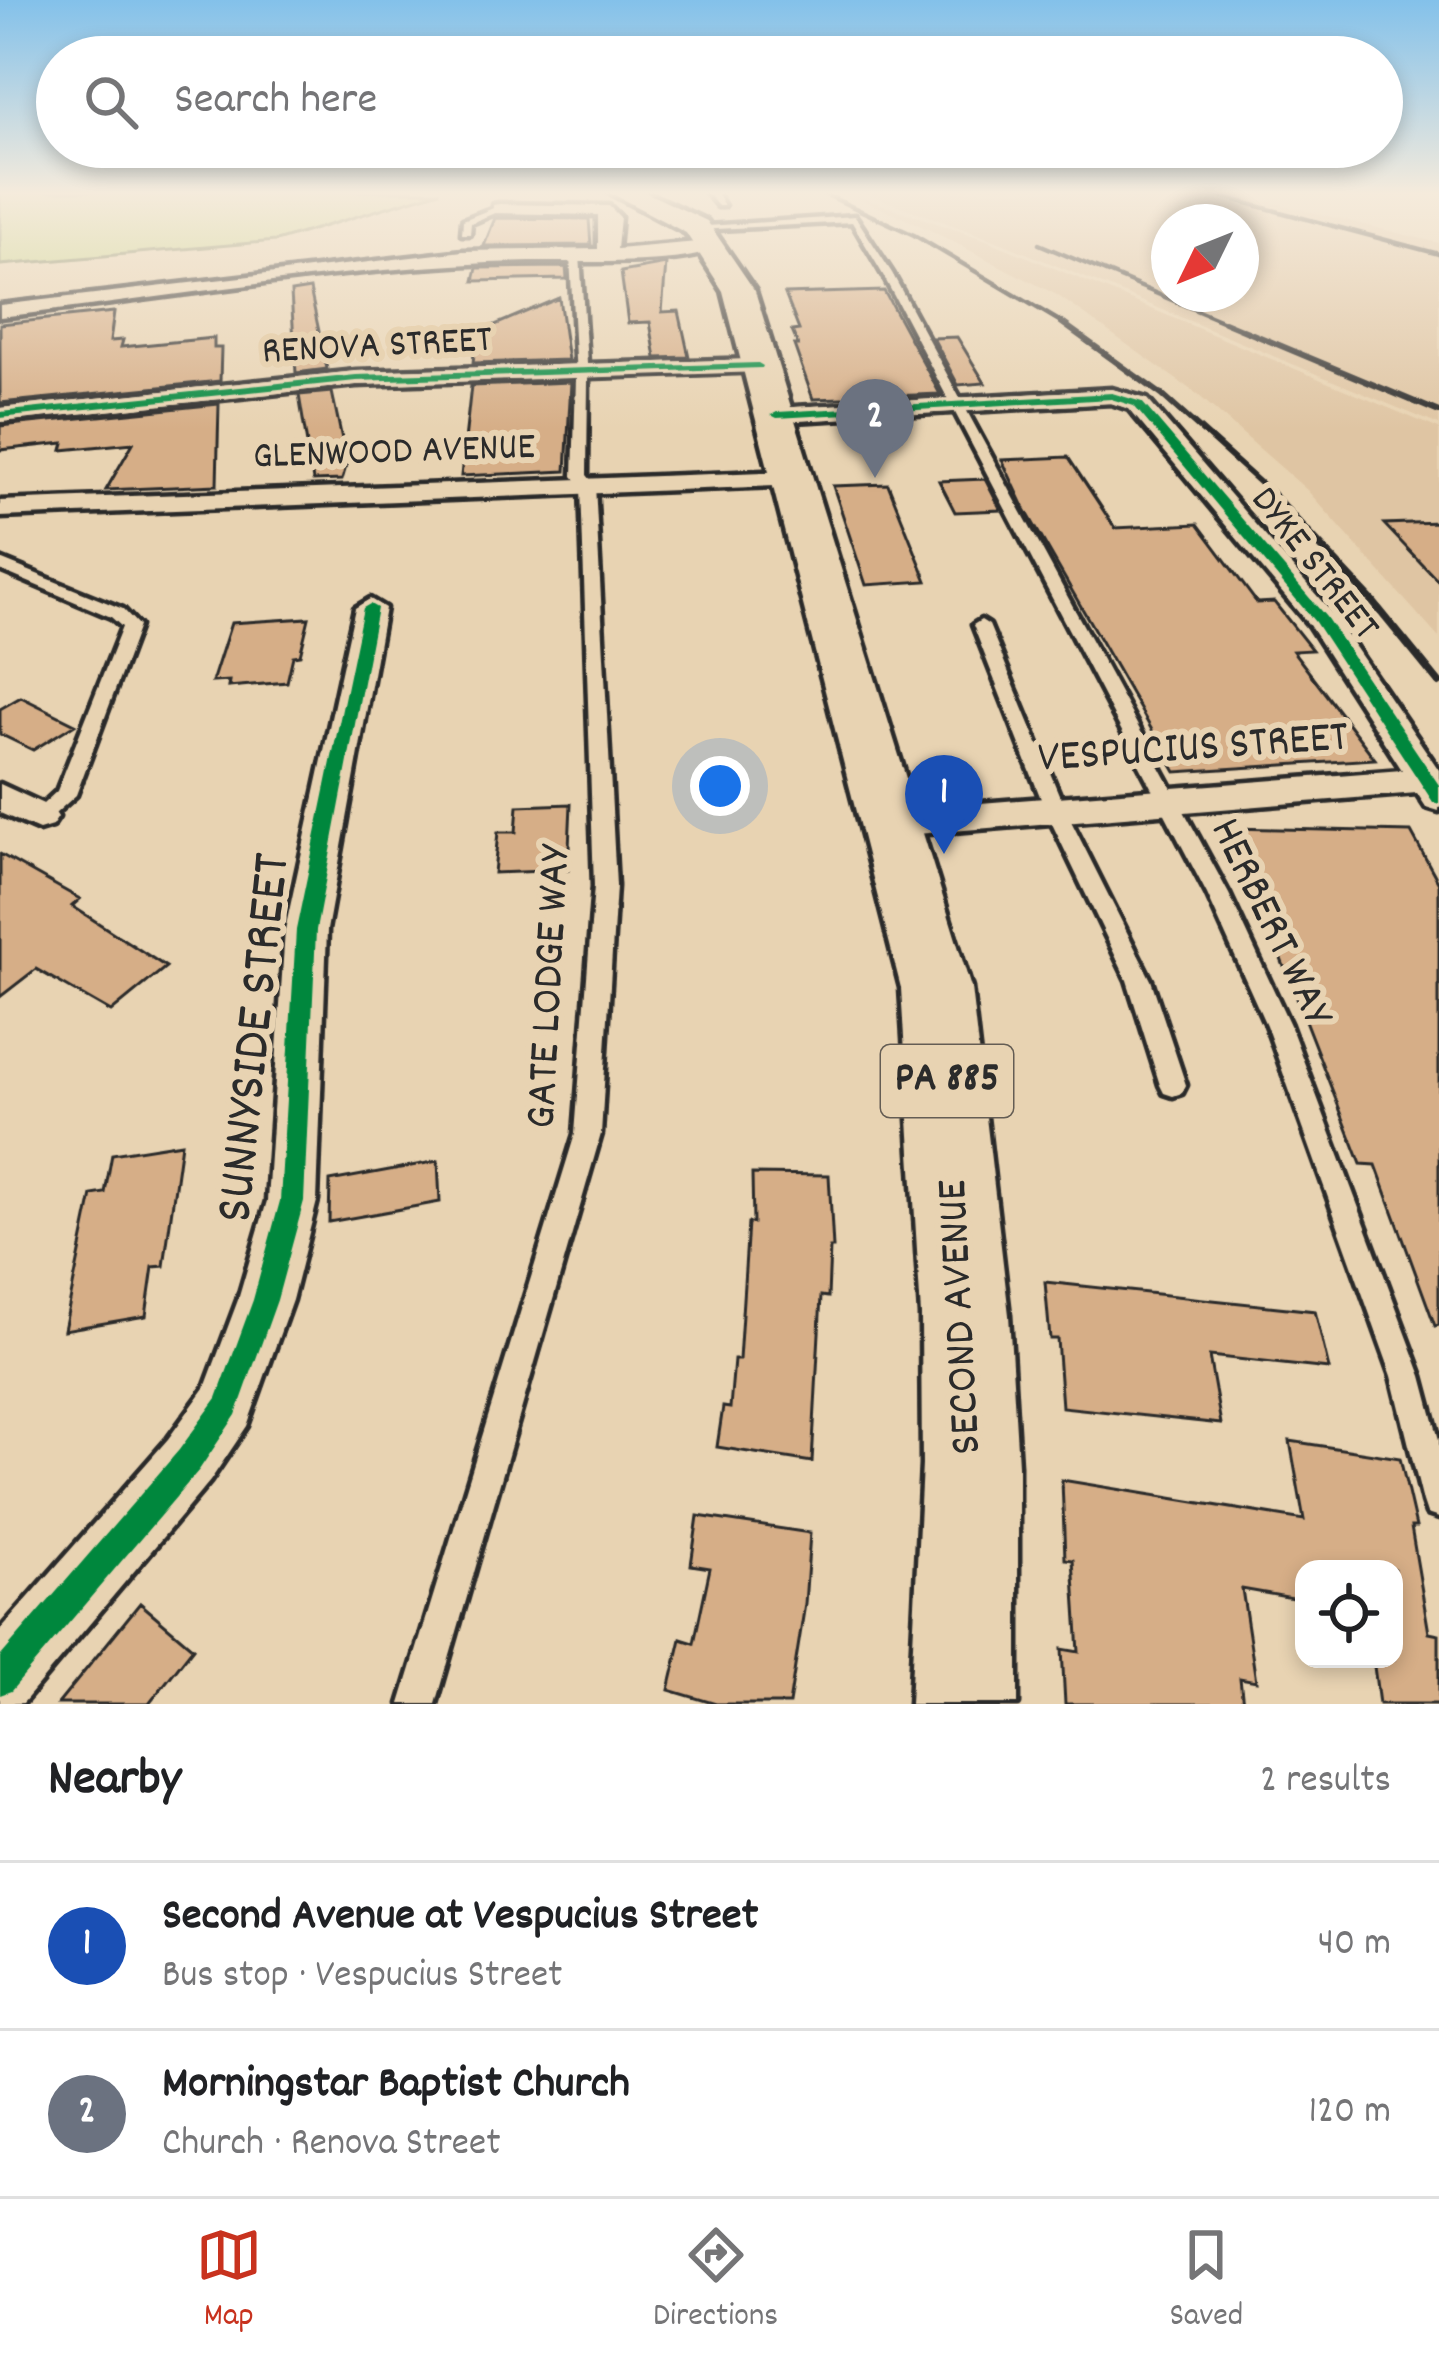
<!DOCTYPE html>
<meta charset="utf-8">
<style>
body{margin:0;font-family:Dekko,sans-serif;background:#f2f2f2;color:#202124}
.controls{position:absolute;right:36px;bottom:36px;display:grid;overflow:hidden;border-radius:24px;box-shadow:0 6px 18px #0003}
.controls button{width:108px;height:108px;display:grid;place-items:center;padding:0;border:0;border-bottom:3px solid #e0e0e0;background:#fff;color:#202124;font:60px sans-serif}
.compass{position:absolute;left:1151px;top:204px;width:108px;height:108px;border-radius:50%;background:#fff;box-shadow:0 6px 18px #0003;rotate:227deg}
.you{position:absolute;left:720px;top:786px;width:42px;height:42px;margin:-30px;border:9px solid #fff;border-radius:50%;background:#1a73e8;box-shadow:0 0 0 18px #1a73e833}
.badge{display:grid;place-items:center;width:78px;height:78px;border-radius:50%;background:#c8321e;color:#fff;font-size:39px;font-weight:700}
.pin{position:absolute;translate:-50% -99px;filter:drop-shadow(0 3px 6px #0008)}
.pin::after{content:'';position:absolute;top:63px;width:42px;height:36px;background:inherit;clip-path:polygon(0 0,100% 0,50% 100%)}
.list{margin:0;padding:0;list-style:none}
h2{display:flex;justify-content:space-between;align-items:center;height:156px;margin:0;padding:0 48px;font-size:51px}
h2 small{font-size:39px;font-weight:400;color:#757577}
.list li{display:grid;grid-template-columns:78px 1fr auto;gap:36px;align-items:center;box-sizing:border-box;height:168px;padding:0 48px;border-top:3px solid #e0e0e0}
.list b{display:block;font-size:45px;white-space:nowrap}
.list p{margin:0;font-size:39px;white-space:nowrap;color:#757577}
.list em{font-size:39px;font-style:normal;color:#757577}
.icon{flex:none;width:66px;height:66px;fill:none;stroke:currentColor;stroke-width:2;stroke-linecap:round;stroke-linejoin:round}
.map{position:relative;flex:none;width:1439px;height:1704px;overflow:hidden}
.search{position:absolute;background:#fff;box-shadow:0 6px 18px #0003;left:36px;right:36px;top:36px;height:132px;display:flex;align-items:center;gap:30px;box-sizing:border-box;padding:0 42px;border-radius:66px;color:#757577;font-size:45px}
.sheet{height:492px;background:#fff}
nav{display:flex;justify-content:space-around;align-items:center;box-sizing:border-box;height:168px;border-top:3px solid #e0e0e0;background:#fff;font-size:33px;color:#757577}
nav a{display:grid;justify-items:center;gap:6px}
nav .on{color:#c8321e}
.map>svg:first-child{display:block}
.built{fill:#dfc5a3;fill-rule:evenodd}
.green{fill:#c7d588;stroke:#79805a;stroke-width:3}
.building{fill:#d6ae87;stroke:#2b2b2b;stroke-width:3}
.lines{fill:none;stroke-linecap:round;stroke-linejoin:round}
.service-casing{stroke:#2b2b2b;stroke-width:9}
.minor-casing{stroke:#2b2b2b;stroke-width:9}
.primary-casing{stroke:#2b2b2b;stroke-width:9}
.service{fill:#e8d3b2;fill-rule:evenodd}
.minor{fill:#e8d3b2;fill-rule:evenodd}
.primary{fill:#e8d3b2;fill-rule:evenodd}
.rail-far2{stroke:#2b2b2b;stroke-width:4.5}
.rail-far1{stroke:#2b2b2b;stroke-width:6}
.rail{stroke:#2b2b2b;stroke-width:8}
.cycleway-casing{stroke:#e8d3b2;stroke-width:8}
.cycleway{fill:#00873e;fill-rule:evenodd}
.labels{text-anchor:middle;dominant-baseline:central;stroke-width:12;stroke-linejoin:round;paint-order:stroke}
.far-street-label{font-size:39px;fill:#2b2b2b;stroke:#e8d3b2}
.shield{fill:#e8d3b2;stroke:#645d54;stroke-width:3}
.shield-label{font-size:42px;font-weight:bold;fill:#2b2b2b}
.street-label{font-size:45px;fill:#2b2b2b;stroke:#e8d3b2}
.near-street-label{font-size:54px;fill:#2b2b2b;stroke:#e8d3b2}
</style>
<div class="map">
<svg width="1439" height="1704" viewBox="0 0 1439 1704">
<rect width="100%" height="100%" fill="#e8d3b2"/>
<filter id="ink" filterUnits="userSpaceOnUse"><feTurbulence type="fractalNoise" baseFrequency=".00833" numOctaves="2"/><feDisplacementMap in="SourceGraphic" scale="24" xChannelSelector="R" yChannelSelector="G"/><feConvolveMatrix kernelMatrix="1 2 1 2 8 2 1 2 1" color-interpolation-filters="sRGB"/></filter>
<g filter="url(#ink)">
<!-- built -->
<path class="built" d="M 842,191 L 989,241 L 1439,429 L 1439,638 L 1307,490 L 1197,394 L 1057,295 L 928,229 Z
M 859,191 L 1225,191 L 1439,243 L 1439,425 L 1002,243 ZM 1169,222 L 1241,222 L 1241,294 L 1169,294 Z"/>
<!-- green -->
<path class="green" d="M 0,191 L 440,191 L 276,241 L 0,265 Z"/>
<!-- building -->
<path class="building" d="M 495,218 L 589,219 L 591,245 L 484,246 Z
M 666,264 L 662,312 L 679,311 L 689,357 L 656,358 L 650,322 L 628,323 L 621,272 Z
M 566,267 L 567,279 L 474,281 L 477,268 Z
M 310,289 L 327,369 L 296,373 L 291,292 Z
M 884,291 L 940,394 L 891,396 L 887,389 L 870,397 L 813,399 L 794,345 L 798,345 L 792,331 L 799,330 L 785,294 Z
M 559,298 L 568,360 L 473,363 L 476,333 Z
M 114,312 L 110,341 L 123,340 L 121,347 L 214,338 L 214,348 L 221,348 L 220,381 L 0,403 L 0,324 Z
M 957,337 L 985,383 L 958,385 L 933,338 Z
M 571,382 L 566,471 L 461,476 L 471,386 Z
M 332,392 L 347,463 L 342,480 L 313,481 L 299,395 Z
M 219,404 L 217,485 L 106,490 L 133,443 L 62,450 L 64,443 L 0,450 L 0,426 Z
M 1068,457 L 1115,528 L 1198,524 L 1257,603 L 1274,602 L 1312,650 L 1293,651 L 1375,759 L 1176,772 L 1025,509 L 1002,460 Z
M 985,479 L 1001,510 L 955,512 L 939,481 Z
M 888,484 L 927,581 L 866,585 L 833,486 Z
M 1439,522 L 1439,582 L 1384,524 Z
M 309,618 L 300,655 L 293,656 L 287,682 L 228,687 L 229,681 L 212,682 L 231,623 Z
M 21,697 L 75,724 L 33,750 L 0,734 L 0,709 Z
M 571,804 L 568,870 L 494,873 L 498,832 L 516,832 L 518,806 Z
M 1230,828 L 1411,832 L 1439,883 L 1439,1325 L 1435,1326 L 1376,1165 L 1361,1164 Z
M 0,854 L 80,899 L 72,906 L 166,967 L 111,1012 L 36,969 L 0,997 Z
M 181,1143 L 164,1266 L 153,1267 L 146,1316 L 64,1330 L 92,1195 L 105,1193 L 112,1154 Z
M 438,1161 L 440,1202 L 329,1222 L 330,1181 Z
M 752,1174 L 829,1175 L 833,1248 L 830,1248 L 828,1297 L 821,1296 L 812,1462 L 717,1447 L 723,1407 L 730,1408 L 734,1360 L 739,1360 L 748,1223 L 753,1223 Z
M 1045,1282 L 1315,1311 L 1329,1369 L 1209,1356 L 1221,1424 L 1062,1407 L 1057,1339 L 1050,1339 Z
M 1290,1441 L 1400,1458 L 1416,1527 L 1411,1527 L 1429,1633 L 1439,1635 L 1439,1704 L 1379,1704 L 1373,1659 L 1394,1659 L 1394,1569 L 1304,1569 L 1304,1600 L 1242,1589 L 1256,1681 L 1240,1678 L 1243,1704 L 1065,1704 L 1062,1649 L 1079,1652 L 1073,1560 L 1065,1559 L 1062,1480 L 1304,1520 Z
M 698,1516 L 810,1533 L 805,1604 L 789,1704 L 716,1704 L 669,1690 L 681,1639 L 694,1643 L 710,1568 L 691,1565 Z
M 140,1603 L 193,1648 L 149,1704 L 58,1704 Z"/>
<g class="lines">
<!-- service casing -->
<g class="service-casing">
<path id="service" d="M 705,191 L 715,191 L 724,206 L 718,206 Z
M 496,207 L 504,209 L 471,223 L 470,234 L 462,234 L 463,220 Z
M 855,216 L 892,273 L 1229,894 L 1290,1025 L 1422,1376 L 1439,1440 L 1439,1518 L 1427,1514 L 1423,1502 L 1392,1376 L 1266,1025 L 1207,894 L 882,273 L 852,222 L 697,230 L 692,227 Z
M 575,252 L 580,255 L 588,379 L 587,475 L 595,485 L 616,886 L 601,1134 L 436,1704 L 400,1704 L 575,1134 L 594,886 L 581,486 L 573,476 L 576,379 L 570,255 Z
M 0,559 L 123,609 L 139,626 L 76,795 L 46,822 L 39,824 L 29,817 L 57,791 L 122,627 L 111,617 L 0,570 Z
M 981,620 L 989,625 L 1065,809 L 1151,980 L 1186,1085 L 1182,1093 L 1173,1096 L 1164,1093 L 1160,1085 L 1127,980 L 1045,809 L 973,625 Z"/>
</g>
<!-- minor casing -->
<g class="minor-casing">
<path id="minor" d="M 499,204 L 609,206 L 620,217 L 617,249 L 709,241 L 718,247 C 691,267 568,261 529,262 C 353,265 175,297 0,317 L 0,305 L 463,251 L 598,249 L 598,215 L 493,213 L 493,205 Z
M 758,359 L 769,366 L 766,371 L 356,385 L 0,422 L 0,408 L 356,371 Z
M 1112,389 L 1147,399 L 1332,613 L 1439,770 L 1439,811 L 1426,807 L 1417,793 L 892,836 L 879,832 L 873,823 L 879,814 L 892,810 L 1402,770 L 1309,625 L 1129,409 L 1111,403 L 777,422 L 765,415 L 777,408 Z
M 792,471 L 801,473 L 805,479 L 801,485 L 0,517 L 0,501 Z
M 370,599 L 385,608 L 327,930 L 317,1201 L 292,1300 L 247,1426 L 210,1481 L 23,1703 L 0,1704 L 0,1630 L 168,1439 L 205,1388 L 238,1300 L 267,1201 L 285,930 L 355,608 Z
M 0,784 L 52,808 L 58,817 L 52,826 L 39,830 L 0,813 Z"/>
</g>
<!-- primary casing -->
<g class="primary-casing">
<path id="primary" d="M 607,191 L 643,191 L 707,221 L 755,291 L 971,988 L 1009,1315 L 1018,1465 L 1018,1704 L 910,1704 L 922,1465 L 921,1315 L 901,988 L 723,291 L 686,233 Z"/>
</g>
<!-- service -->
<use href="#service" class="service"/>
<!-- minor -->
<use href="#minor" class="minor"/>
<!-- primary -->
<use href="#primary" class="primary"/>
<!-- rail-far2 -->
<path class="rail-far2" d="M 818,191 L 914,235 L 1066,325
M 1201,191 L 1439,254
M 1039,244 L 1231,325"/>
<!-- rail-far1 -->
<path class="rail-far1" d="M 1061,322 L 1162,395 L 1269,491
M 1224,322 L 1439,412"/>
<!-- rail -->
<path class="rail" d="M 1266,488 L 1373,602 L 1439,683"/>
<!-- cycleway casing -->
<g class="cycleway-casing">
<path id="cycleway" d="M 758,363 L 763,366 L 762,368 L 356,381 L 0,418 L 0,412 L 356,375 Z
M 1112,393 L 1142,402 L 1326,617 L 1439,785 L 1439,804 L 1433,802 L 1315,622 L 1134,406 L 1111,399 L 777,418 L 771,415 L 777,412 Z
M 370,604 L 377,608 L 316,930 L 304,1201 L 277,1300 L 236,1415 L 199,1470 L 11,1691 L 0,1695 L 0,1657 L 179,1450 L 217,1398 L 253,1300 L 280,1201 L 296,930 L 363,608 Z"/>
</g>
<!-- cycleway -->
<use href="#cycleway" class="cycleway"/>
</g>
</g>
<!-- sky -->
<linearGradient id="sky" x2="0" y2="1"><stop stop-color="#83c1ea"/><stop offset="0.45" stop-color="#f5ebdc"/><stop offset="1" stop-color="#f5ebdc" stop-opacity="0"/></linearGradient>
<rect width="1439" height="429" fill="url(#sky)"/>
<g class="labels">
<!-- far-street labels -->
<g class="far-street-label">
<text transform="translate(377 348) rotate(-3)">RENOVA STREET</text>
<text transform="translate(394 454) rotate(-2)">GLENWOOD AVENUE</text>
<text transform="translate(1313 565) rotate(52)">DYKE STREET</text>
</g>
<!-- shield labels -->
<rect class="shield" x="881" y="1045" width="132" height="72" rx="9"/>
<g class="shield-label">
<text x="947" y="1081">PA 885</text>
</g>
<!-- street labels -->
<g class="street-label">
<text transform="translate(1193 750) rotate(-4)">VESPUCIUS STREET</text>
<text transform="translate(1269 923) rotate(64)">HERBERT WAY</text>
<text transform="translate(551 987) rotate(-87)">GATE LODGE WAY</text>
<text transform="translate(962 1317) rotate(-93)">SECOND AVENUE</text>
</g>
<!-- near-street labels -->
<g class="near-street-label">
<text transform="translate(257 1038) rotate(-84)">SUNNYSIDE STREET</text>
</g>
</g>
</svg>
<div class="controls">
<button><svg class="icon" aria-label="locate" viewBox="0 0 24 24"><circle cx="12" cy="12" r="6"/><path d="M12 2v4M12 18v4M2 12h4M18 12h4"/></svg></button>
</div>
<svg class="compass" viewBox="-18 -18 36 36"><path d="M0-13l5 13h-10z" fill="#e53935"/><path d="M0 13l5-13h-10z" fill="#757577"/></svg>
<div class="you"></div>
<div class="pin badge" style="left:944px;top:854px;background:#1a4fb4">1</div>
<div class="pin badge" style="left:875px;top:478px;background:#6b7280">2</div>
<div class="search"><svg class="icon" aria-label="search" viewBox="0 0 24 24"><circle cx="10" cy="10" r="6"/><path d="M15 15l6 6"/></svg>Search here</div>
</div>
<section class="sheet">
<h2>Nearby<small>2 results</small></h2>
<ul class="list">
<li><span class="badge" style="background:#1a4fb4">1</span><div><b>Second Avenue at Vespucius Street</b><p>Bus stop · Vespucius Street</p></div><em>40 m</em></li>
<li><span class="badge" style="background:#6b7280">2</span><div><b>Morningstar Baptist Church</b><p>Church · Renova Street</p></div><em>120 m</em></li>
</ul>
</section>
<nav>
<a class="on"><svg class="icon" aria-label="map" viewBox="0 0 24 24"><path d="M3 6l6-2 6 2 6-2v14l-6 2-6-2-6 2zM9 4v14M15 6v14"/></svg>Map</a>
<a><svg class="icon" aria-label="directions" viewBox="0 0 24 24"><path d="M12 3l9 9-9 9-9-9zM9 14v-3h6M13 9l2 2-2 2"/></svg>Directions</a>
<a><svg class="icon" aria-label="saved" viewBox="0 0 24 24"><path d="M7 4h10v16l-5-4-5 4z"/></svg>Saved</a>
</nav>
